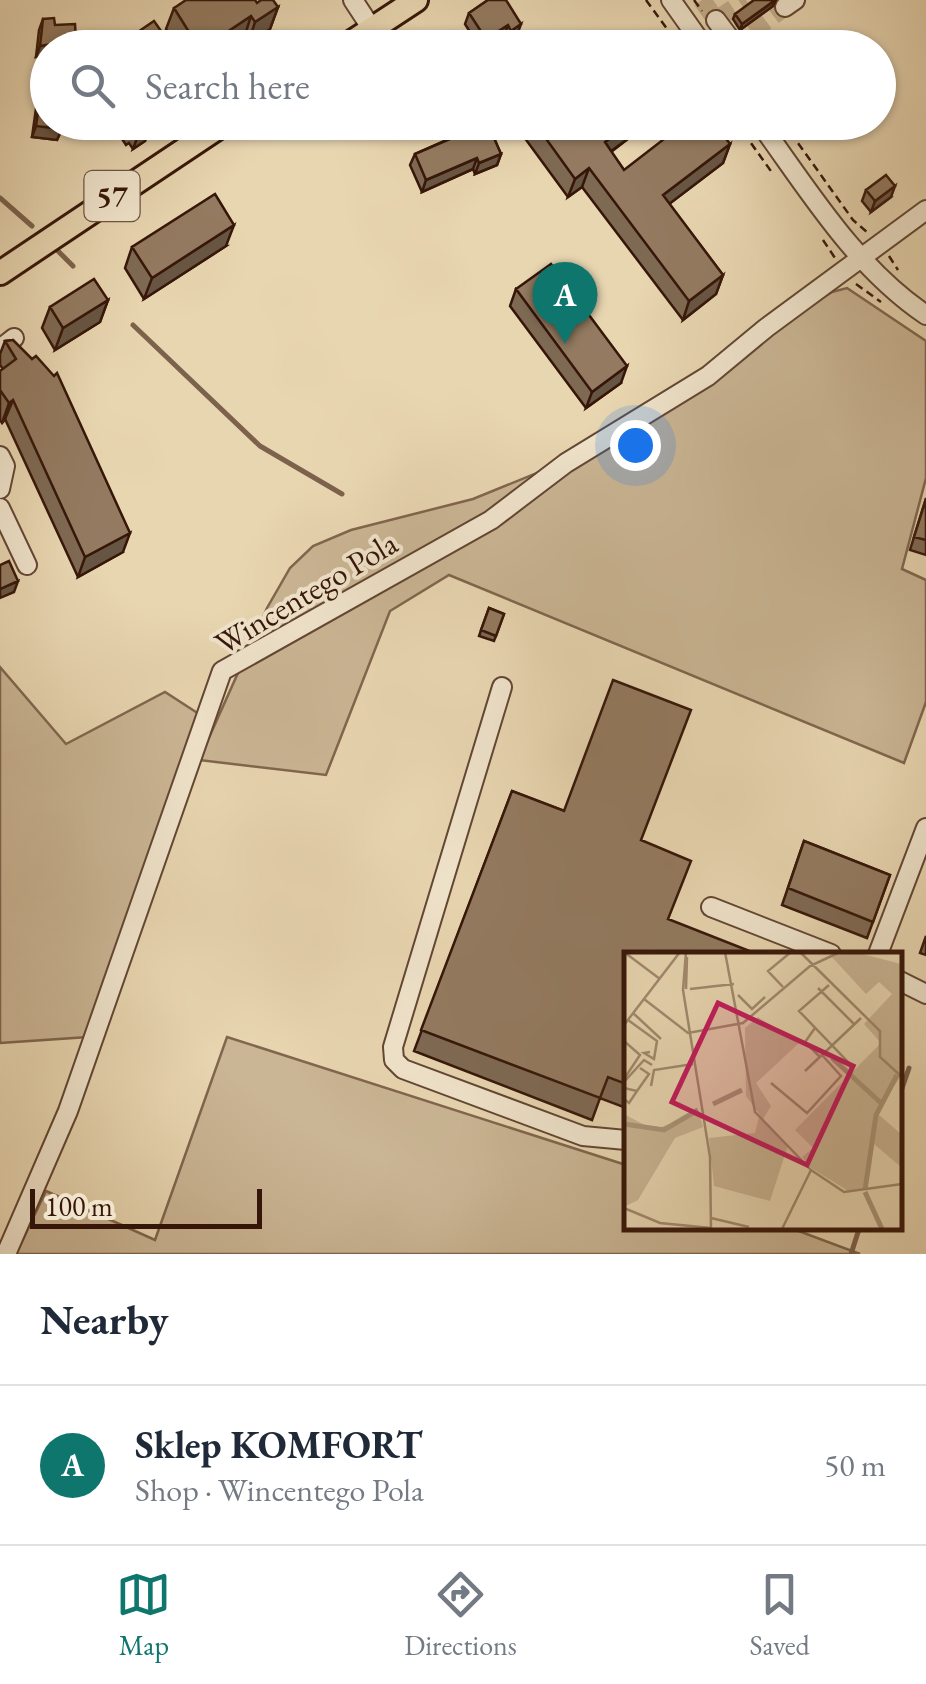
<!DOCTYPE html>
<meta charset="utf-8">
<style>
body{margin:0;font-family:"EB Garamond",serif;background:#f6f6f7;color:#1f2937}
.scale{position:absolute;left:30px;bottom:25px;width:232px;box-sizing:border-box;padding-left:10px;border:5px solid #361609;border-top:0;font-size:28px;line-height:35px;white-space:nowrap;color:#361609;-webkit-text-stroke:8px #f0e4cc;paint-order:stroke}
.you{position:absolute;left:635px;top:445px;width:35px;height:35px;margin:-25px;border:8px solid #fff;border-radius:50%;background:#1a73e8;box-shadow:0 0 0 15px #1a73e833}
.badge{display:grid;place-items:center;width:65px;height:65px;border-radius:50%;background:#0f766e;color:#fff;font-size:32px;font-weight:700}
.pin{position:absolute;translate:-50% -82px;filter:drop-shadow(0 2px 5px #0008)}
.pin::after{content:'';position:absolute;top:52px;width:35px;height:30px;background:inherit;clip-path:polygon(0 0,100% 0,50% 100%)}
.list{margin:0;padding:0;list-style:none}
h2{display:flex;justify-content:space-between;align-items:center;height:130px;margin:0;padding:0 40px;font-size:42px}
h2 small{font-size:32px;font-weight:400;color:#747a83}
.list li{display:grid;grid-template-columns:65px 1fr auto;gap:30px;align-items:center;box-sizing:border-box;height:160px;padding:0 40px;border-top:2px solid #e0e1e3}
.list b{display:block;font-size:38px;white-space:nowrap}
.list p{margin:0;font-size:32px;white-space:nowrap;color:#747a83}
.list em{font-size:32px;font-style:normal;color:#747a83}
.icon{flex:none;width:55px;height:55px;fill:none;stroke:currentColor;stroke-width:2;stroke-linecap:round;stroke-linejoin:round}
.map{position:relative;flex:none;width:926px;height:1254px;overflow:hidden}
.search{position:absolute;background:#fff;box-shadow:0 2px 8px #0004;left:30px;right:30px;top:30px;height:110px;display:flex;align-items:center;gap:25px;box-sizing:border-box;padding:0 35px;border-radius:55px;color:#747a83;font-size:38px}
.sheet{height:290px;background:#fff}
nav{display:flex;justify-content:space-around;align-items:center;box-sizing:border-box;height:140px;border-top:2px solid #e0e1e3;background:#fff;font-size:28px;color:#747a83}
nav a{display:grid;justify-items:center;gap:5px}
nav .on{color:#0f766e}
.map>svg:first-child{display:block}
.green{fill:#cab594;stroke:#80664e;stroke-width:2.5}
.lines{fill:none;stroke-linecap:round;stroke-linejoin:round}
.stream{stroke:#7c624c;stroke-width:5}
.minor-tunnel{stroke:#c4b08f;stroke-width:18;stroke-dasharray:18 9;stroke-linecap:butt}
.minor-casing{stroke:#624633;stroke-width:22}
.major-casing{stroke:#361609;stroke-width:28}
.path{stroke:#361609;stroke-width:2.5;stroke-dasharray:8 5;stroke-linecap:butt}
.minor{stroke:#f0e4cc;stroke-width:18}
.major{stroke:#e8d6b1;stroke-width:22}
.wall{fill:#7e6953;stroke:#361609;stroke-width:2.5}
.shaded-wall{fill:#675543;stroke:#361609;stroke-width:2.5}
.building{fill:#937a60;stroke:#361609;stroke-width:2.5}
.labels{text-anchor:middle;dominant-baseline:central;stroke-width:8;stroke-linejoin:round;paint-order:stroke}
.shield{fill:#f0e4cc;stroke:#6e5444;stroke-width:2.5}
.shield-label{font-size:30px;font-weight:bold;fill:#361609}
.street-label{font-size:32px;fill:#361609;stroke:#f0e4cc}
.inset-river{fill:none;stroke:#ab9578;stroke-width:5}
.inset-road{fill:none;stroke:#a1896e;stroke-width:2.5}
.view{fill:#c2185b;fill-opacity:0.15;stroke:#c2185b;stroke-width:5}
.inset-edge{fill:none;stroke:#361609;stroke-width:5}
</style>
<div class="map">
<svg width="926" height="1254" viewBox="0 0 926 1254">
<rect width="100%" height="100%" fill="#e8d6b1"/>
<filter id="stains"><feTurbulence type="fractalNoise" baseFrequency=".002" numOctaves="4"/><feColorMatrix values="0 0 0 0 .2 0 0 0 0 .09 0 0 0 0 .02 0 0 0 .5 -.17"/></filter>
<radialGradient id="worn" r=".72"><stop offset=".6" stop-color="#630" stop-opacity="0"/><stop offset="1" stop-color="#630" stop-opacity=".3"/></radialGradient>
<!-- green -->
<path class="green" d="M 847,288 L 926,341 L 926,478 L 902,569 L 926,580 L 926,702 L 904,763 L 449,575 L 390,611 L 326,775 L 199,760 L 267,608 L 290,568 L 313,546 L 351,530 L 473,499 L 618,440 L 765,333 L 832,292 Z
M 0,667 L 66,744 L 165,692 L 199,714 L 88,1037 L 0,1043 Z
M 227,1037 L 626,1165 L 626,1226 L 788,1227 L 860,1254 L 16,1254 L 46,1191 L 155,1240 Z"/>
<g class="lines">
<!-- stream -->
<path class="stream" d="M 0,198 L 32,226
M 56,249 L 73,266
M 133,325 L 260,446 L 342,494
M 898,1100 L 909,1068
M 851,1254 L 860,1226"/>
<!-- minor-tunnel -->
<path class="minor-tunnel" d="M 702,0 L 716,20 L 746,0
M 730,48 L 785,7 L 780,0"/>
<!-- minor casing -->
<g class="minor-casing">
<path id="minor" d="M 353,0 L 372,29
M 671,0 L 705,48
M 785,7 L 795,0
M 716,20 L 734,44
M 759,122 C 809,191 855,267 926,315
M 0,349 L 14,338
M 0,456 L 5,466 L 0,489
M 0,508 L 27,565
M 502,687 L 393,1047 L 394,1060 L 403,1069 L 583,1136 L 626,1140
M 711,907 L 831,954
M 878,954 L 926,828
M 898,980 L 926,994
M 6,1254 L 68,1111 L 222,671 L 491,520 L 566,463 L 708,376 L 766,328 L 926,210"/>
</g>
<!-- major casing -->
<g class="major-casing">
<path id="major" d="M 343,48 L 416,0
M 0,273 L 226,122"/>
</g>
<!-- path -->
<path class="path" d="M 646,0 L 681,48
M 694,0 L 702,11
M 736,122 L 773,174
M 783,122 L 853,220 L 867,232
M 823,240 L 835,258
M 889,256 L 898,270
M 856,284 L 881,302"/>
<!-- minor -->
<use href="#minor" class="minor"/>
<!-- major -->
<use href="#major" class="major"/>
</g>
<!-- wall -->
<path class="wall" d="M 488,0 L 517,35 L 507,42 L 504,36 L 486,48 L 480,48 L 465,24 L 469,13 Z
M 773,6 L 740,30 L 733,19 L 735,14 Z
M 278,7 L 270,29 L 248,44 L 244,38 L 228,48 L 178,48 L 166,29 L 174,8 Z
M 43,19 L 55,25 L 48,48 L 48,55 L 36,57 L 39,30 Z
M 44,69 L 73,132 L 61,131 L 57,140 L 32,137 L 40,80 Z
M 111,122 L 144,122 L 149,130 L 145,141 L 133,149 L 129,143 L 126,145 Z
M 460,122 L 487,122 L 501,154 L 497,165 L 475,174 L 473,169 L 422,192 L 410,165 L 415,154 L 458,135 L 457,132 Z
M 513,122 L 650,122 L 611,152 L 624,170 L 730,144 L 723,163 L 669,204 L 723,275 L 716,294 L 683,320 L 582,187 L 568,197 Z
M 866,190 L 891,197 L 871,212 L 862,201 Z
M 226,246 L 144,299 L 125,268 L 132,247 Z
M 516,289 L 621,383 L 586,408 L 510,306 Z
M 108,300 L 100,322 L 55,350 L 42,328 L 50,307 Z
M 13,340 L 123,552 L 78,577 L 5,419 L 2,423 L 0,420 L 0,371 L 3,369 L 0,365 L 0,354 L 5,341 Z
M 926,498 L 926,555 L 910,550 Z
M 489,608 L 504,614 L 494,641 L 479,636 Z
M 512,791 L 641,840 L 626,954 L 626,1108 L 600,1098 L 592,1120 L 414,1051 Z
M 804,841 L 890,875 L 867,938 L 782,905 Z
M 926,936 L 926,955 L 920,953 Z"/>
<!-- shaded-wall -->
<path class="shaded-wall" d="M 776,0 L 773,6 L 740,30 L 742,24 Z
M 278,7 L 270,29 L 248,44 L 255,22 Z
M 251,16 L 244,38 L 228,48 L 203,48 Z
M 521,24 L 517,35 L 507,42 L 511,31 Z
M 508,25 L 504,36 L 486,48 L 483,48 L 486,39 Z
M 76,40 L 73,48 L 48,48 L 48,55 L 36,57 L 40,46 Z
M 61,122 L 77,122 L 73,132 L 61,131 L 57,140 L 32,137 L 36,126 Z
M 632,122 L 650,122 L 598,161 L 605,142 Z
M 149,130 L 145,141 L 133,149 L 137,138 Z
M 730,144 L 723,163 L 656,214 L 663,195 Z
M 501,154 L 497,165 L 475,174 L 479,163 Z
M 477,158 L 473,169 L 422,192 L 426,180 Z
M 589,168 L 582,187 L 568,197 L 575,179 Z
M 895,186 L 891,197 L 871,212 L 875,201 Z
M 234,225 L 226,246 L 144,299 L 152,278 Z
M 723,275 L 716,294 L 683,320 L 689,301 Z
M 108,300 L 100,322 L 55,350 L 63,328 Z
M 627,366 L 621,383 L 586,408 L 592,392 Z
M 13,400 L 5,419 L 2,423 L 9,403 Z
M 130,533 L 123,552 L 78,577 L 85,557 Z
M 18,581 L 14,592 L 0,598 L 0,589 Z"/>
<!-- building -->
<path class="building" d="M 186,0 L 255,0 L 257,3 L 261,0 L 273,0 L 278,7 L 255,22 L 251,16 L 203,48 L 199,48 L 174,8 Z
M 488,0 L 506,0 L 521,24 L 511,31 L 508,25 L 486,39 L 469,13 Z
M 754,0 L 775,0 L 742,24 L 735,14 Z
M 54,18 L 55,25 L 75,24 L 76,40 L 40,46 L 43,19 Z
M 154,21 L 168,41 L 159,48 L 131,48 L 126,40 Z
M 427,41 L 431,48 L 418,48 Z
M 595,42 L 599,48 L 588,48 Z
M 44,69 L 48,69 L 48,122 L 62,122 L 61,129 L 36,126 Z
M 122,122 L 144,122 L 149,130 L 137,138 L 133,132 L 130,134 Z
M 462,122 L 487,122 L 501,154 L 479,163 L 477,158 L 426,180 L 415,154 L 466,132 Z
M 534,122 L 632,122 L 605,142 L 624,170 L 686,122 L 714,122 L 730,144 L 663,195 L 723,275 L 689,301 L 589,168 L 575,179 Z
M 886,175 L 895,186 L 875,201 L 866,190 Z
M 215,194 L 234,225 L 152,278 L 132,247 Z
M 551,264 L 627,366 L 592,392 L 516,289 Z
M 94,279 L 108,300 L 63,328 L 50,307 Z
M 13,340 L 32,359 L 36,356 L 54,376 L 57,373 L 130,533 L 85,557 L 13,400 L 9,403 L 0,390 L 0,371 L 16,359 L 5,341 Z
M 926,499 L 926,540 L 914,537 Z
M 9,561 L 18,581 L 0,589 L 0,565 Z
M 489,608 L 504,614 L 496,636 L 481,630 Z
M 613,680 L 691,710 L 641,840 L 691,861 L 668,919 L 757,954 L 626,954 L 626,1084 L 608,1077 L 600,1098 L 421,1030 L 512,791 L 564,811 Z
M 804,841 L 890,875 L 873,922 L 788,888 Z"/>
<g class="labels">
<!-- shield labels -->
<rect class="shield" x="84.5" y="171" width="55" height="50" rx="8"/>
<g class="shield-label">
<text x="112" y="196">57</text>
</g>
<!-- street labels -->
<g class="street-label">
<text transform="translate(306 593) rotate(-31)">Wincentego Pola</text>
</g>
</g>
<!-- overview -->
<g transform="translate(624 952)">
<rect width="278" height="278" fill="#e8d6b1"/>
<path d="M 231,0 L 277,12 L 277,124 L 253,158 L 239,238 L 226,240 L 187,216 L 178,205 L 189,196 L 171,178 L 257,91 L 240,72 L 268,42 L 255,30 L 242,42 L 207,4 ZM 134,65 L 175,91 L 132,131 L 147,154 L 139,167 L 122,144 L 121,76 ZM 75,160 L 79,175 L 51,186 L 14,248 L 0,255 L 0,162 L 30,178 ZM 254,162 L 277,182 L 277,215 L 250,192 ZM 135,165 L 164,193 L 146,249 L 90,234 L 85,186 L 131,181 Z" fill="#cab594"/>
<path class="inset-river" d="M 208,106 L 257,151M 89,152 L 118,138M 0,172 L 40,178 L 74,158M 241,238 L 252,163 L 273,123M 241,240 L 258,277"/>
<path class="inset-road" d="M 0,0 L 36,27M 62,0 L 59,38 L 86,205 L 87,277M 101,0 L 131,160 L 187,218M 176,0 L 256,79 L 256,105 L 278,125M 205,33 L 175,59 L 226,112M 159,35 L 144,19 L 167,0M 194,36 L 231,73M 62,37 L 63,5M 66,37 L 110,32M 114,43 L 128,57 L 141,45M 20,47 L 64,81 L 119,71 L 186,14 L 216,0M 9,61 L 37,87M 4,68 L 33,89 L 30,107 L 20,101 L 26,100M 0,73 L 56,0M 191,76 L 181,90 L 196,105M 0,89 L 16,103 L 0,127M 181,119 L 237,66M 0,130 L 20,108 L 28,113M 147,131 L 183,161 L 217,124 L 198,103M 27,134 L 30,118 L 69,112M 0,136 L 13,139 L 5,151 L 0,147M 13,139 L 25,122 L 16,116M 0,256 L 36,271 L 87,276M 87,266 L 125,275M 158,277 L 187,218 L 220,240 L 278,232"/>
<path class="view" d="M 94,51 L 229,114 L 183,213 L 48,150 Z"/>
<rect width="278" height="278" class="inset-edge"/>
</g>
<rect width="100%" height="100%" filter="url(#stains)"/>
<rect width="100%" height="100%" fill="url(#worn)"/>
</svg>
<div class="scale">100 m</div>
<div class="you"></div>
<div class="pin badge" style="left:565px;top:344px">A</div>
<div class="search"><svg class="icon" aria-label="search" viewBox="0 0 24 24"><circle cx="10" cy="10" r="6"/><path d="M15 15l6 6"/></svg>Search here</div>
</div>
<section class="sheet">
<h2>Nearby<small></small></h2>
<ul class="list">
<li><span class="badge">A</span><div><b>Sklep KOMFORT</b><p>Shop · Wincentego Pola</p></div><em>50 m</em></li>
</ul>
</section>
<nav>
<a class="on"><svg class="icon" aria-label="map" viewBox="0 0 24 24"><path d="M3 6l6-2 6 2 6-2v14l-6 2-6-2-6 2zM9 4v14M15 6v14"/></svg>Map</a>
<a><svg class="icon" aria-label="directions" viewBox="0 0 24 24"><path d="M12 3l9 9-9 9-9-9zM9 14v-3h6M13 9l2 2-2 2"/></svg>Directions</a>
<a><svg class="icon" aria-label="saved" viewBox="0 0 24 24"><path d="M7 4h10v16l-5-4-5 4z"/></svg>Saved</a>
</nav>
